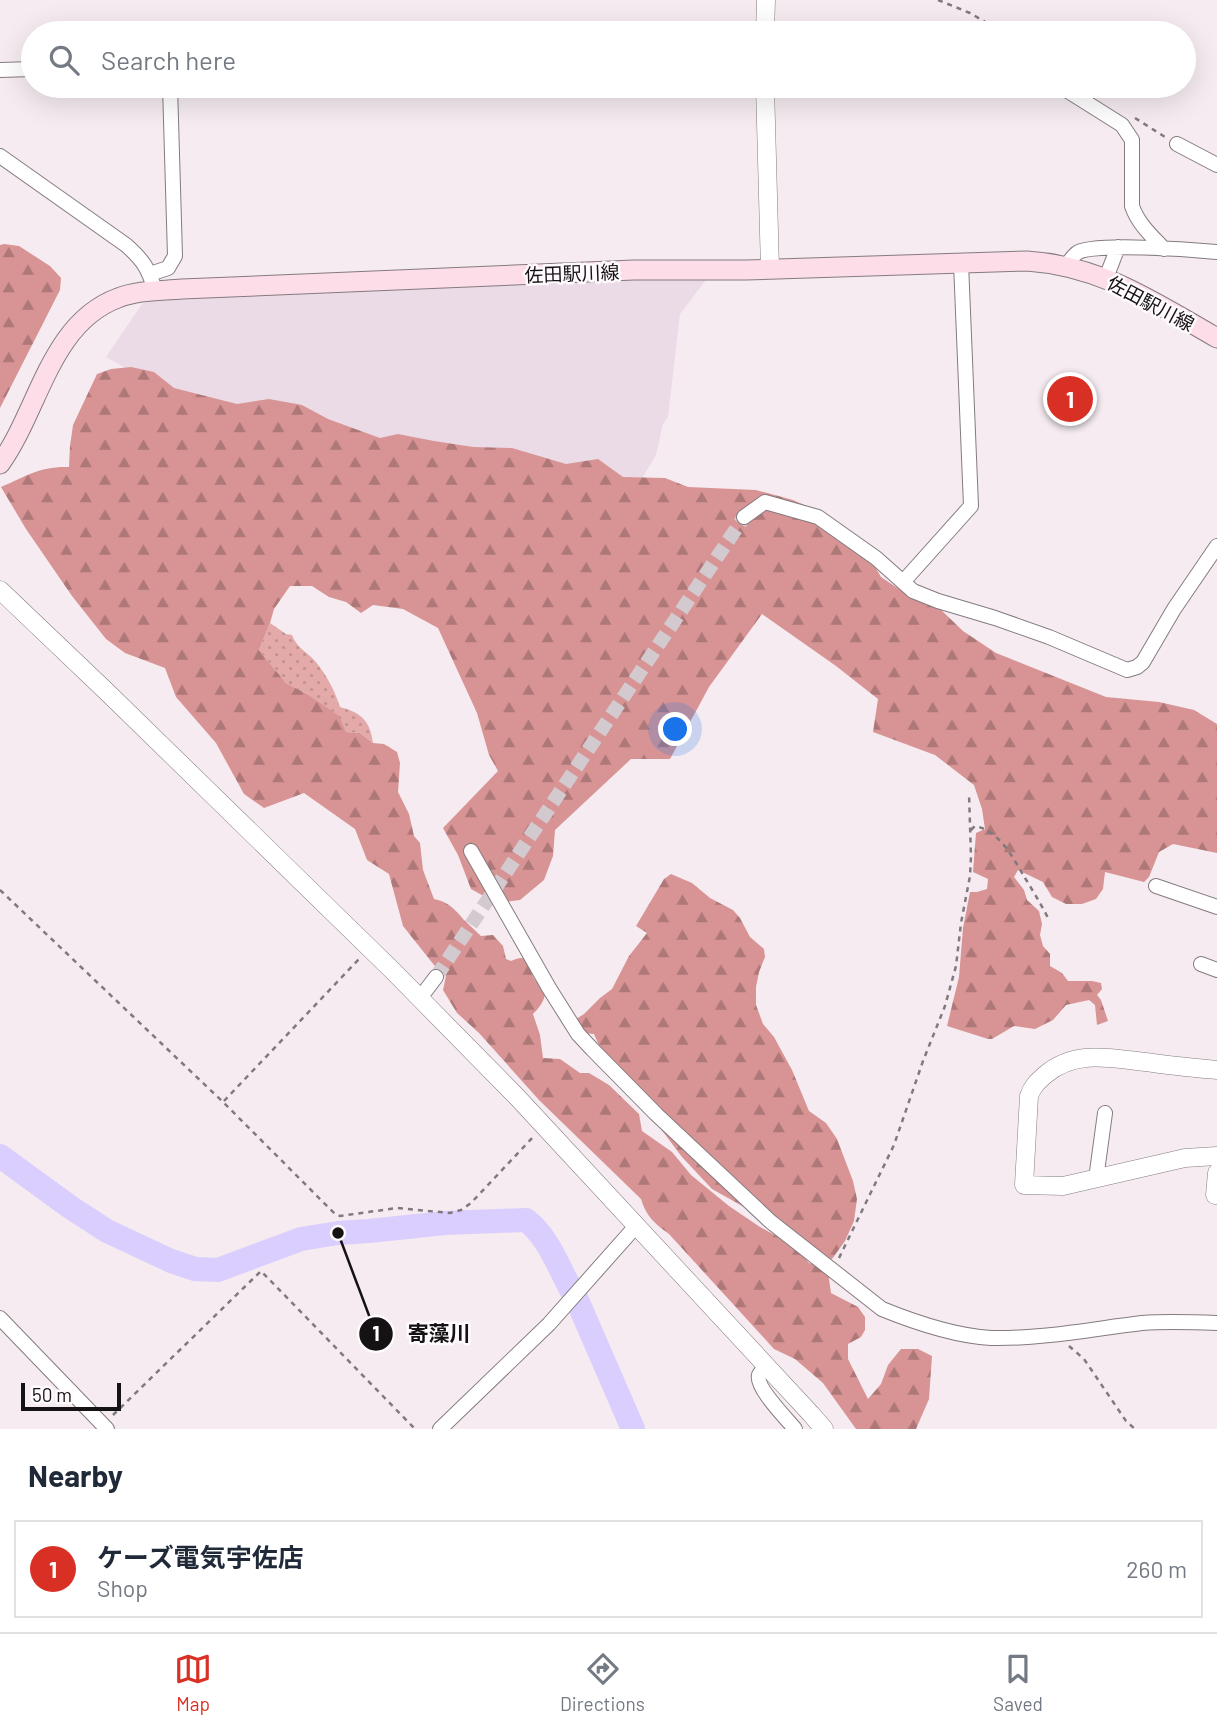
<!DOCTYPE html>
<meta charset="utf-8">
<style>
body{margin:0;font-family:Barlow,"Noto Sans JP",sans-serif;background:#f2f2f3;color:#1f2937}
.scale{position:absolute;left:21px;bottom:18px;width:100px;box-sizing:border-box;padding-left:7px;border:4px solid #151214;border-top:0;font-size:19px;line-height:24px;white-space:nowrap;color:#151214;-webkit-text-stroke:5px #fefafd;paint-order:stroke}
.you{position:absolute;left:676px;top:730px;width:24px;height:24px;margin:-18px;border:5px solid #fff;border-radius:50%;background:#1a73e8;box-shadow:0 0 0 10px #1a73e833}
.badge{display:grid;place-items:center;width:46px;height:46px;border-radius:50%;background:#d93025;color:#fff;font-size:23px;font-weight:700}
.pin{position:absolute;translate:-50% -50%;border:4px solid #fff;box-shadow:0 2px 7px #0006}
.list{margin:0;padding:0;list-style:none}
h2{display:flex;justify-content:space-between;align-items:center;height:91px;margin:0;padding:0 28px;font-size:30px}
h2 small{font-size:23px;font-weight:400;color:#747a83}
.list li{display:grid;grid-template-columns:46px 1fr auto;gap:21px;align-items:center;box-sizing:border-box;height:98px;margin:0 14px 14px;padding:0 14px;border:2px solid #e0e1e3;border-radius:0px}
.list b{display:block;font-size:26px;white-space:nowrap}
.list p{margin:0;font-size:23px;white-space:nowrap;color:#747a83}
.list em{font-size:23px;font-style:normal;color:#747a83}
.icon{flex:none;width:38px;height:38px;fill:none;stroke:currentColor;stroke-width:2;stroke-linecap:round;stroke-linejoin:round}
.map{position:relative;flex:none;width:1217px;height:1429px;overflow:hidden}
.search{position:absolute;background:#fff;box-shadow:0 7px 28px #0002;left:21px;right:21px;top:21px;height:77px;display:flex;align-items:center;gap:18px;box-sizing:border-box;padding:0 24px;border-radius:38px;color:#747a83;font-size:26px}
.sheet{height:203px;background:#fff}
nav{display:flex;justify-content:space-around;align-items:center;box-sizing:border-box;height:98px;border-top:2px solid #e0e1e3;background:#fff;font-size:19px;color:#747a83}
nav a{display:grid;justify-items:center;gap:4px}
nav .on{color:#d93025}
.map>svg:first-child{display:block}
.built{fill:#ebdbe6}
.grass{fill:url(#grass-dots)}
.forest{fill:url(#forest-firs)}
.lines{fill:none;stroke-linecap:round;stroke-linejoin:round}
.river{stroke:#d9cefd;stroke-width:24}
.minor-tunnel{stroke:#d3cad0;stroke-width:14;stroke-dasharray:14 7;stroke-linecap:butt}
.minor-casing{stroke:#847b81;stroke-width:16}
.tertiary-casing{stroke:#847b81;stroke-width:19}
.secondary-casing{stroke:#847b81;stroke-width:21}
.path{stroke:#80797d;stroke-width:2.5;stroke-dasharray:5 5;stroke-linecap:butt}
.minor{stroke:#fff;stroke-width:14}
.tertiary{stroke:#fff;stroke-width:18}
.secondary{stroke:#fddde8;stroke-width:19}
.labels{text-anchor:middle;dominant-baseline:central;stroke-width:5;stroke-linejoin:round;paint-order:stroke}
.street-label{font-size:19px;fill:#151214;stroke:#fefafd}
.leader{fill:none;stroke:#151214;stroke-width:2.5}
.callout-dot{fill:#151214;stroke:#fefafd;stroke-width:2.5}
.mark-label{font-size:21px;text-anchor:middle;font-weight:bold;fill:#fff}
.callout-label{font-size:21px;text-anchor:middle;font-weight:bold;fill:#151214;stroke:#fefafd;stroke-width:5;stroke-linejoin:round;paint-order:stroke}
</style>
<div class="map">
<svg width="1217" height="1429" viewBox="0 0 1217 1429">
<defs>
<pattern id="grass-dots" width="8" height="8" patternUnits="userSpaceOnUse" patternTransform="scale(1.75)"><rect width="8" height="8" fill="#e3aaa9"/><path d="M2 2h.1M6 6h.1" fill="none" stroke="#c29191" stroke-width="1.8" stroke-linecap="round"/></pattern>
<pattern id="forest-firs" width="22" height="20" patternUnits="userSpaceOnUse" patternTransform="scale(1.75)"><rect width="22" height="20" fill="#d89494"/><path d="M5 1l3.5 6h-7zM16 11l3.5 6h-7z" fill="#ae7778"/></pattern>
</defs>
<rect width="100%" height="100%" fill="#f5ebf1"/>
<!-- built -->
<path class="built" d="M 709,276 L 680,314 L 668,417 L 663,424 L 656,455 L 641,480 L 475,454 L 320,435 L 192,406 L 106,357 L 142,304 L 157,298 Z"/>
<!-- grass -->
<path class="grass" d="M 270,623 L 286,634 L 292,635 C 296,647 307,652 315,661 C 326,674 335,691 340,707 C 362,713 370,721 373,743 L 360,733 L 346,732 L 338,716 L 309,695 L 286,683 L 259,650 Z"/>
<!-- forest -->
<path class="forest" d="M 4,244 L 19,246 L 50,266 L 61,278 L 60,290 L 0,408 L 0,245 Z
M 131,367 L 154,372 L 174,388 L 237,404 L 269,399 L 302,405 L 328,419 L 380,438 L 398,434 L 434,441 L 473,447 L 512,448 L 566,464 L 598,459 L 623,477 L 665,478 L 688,487 L 756,490 L 793,500 L 827,515 L 859,539 L 881,577 L 902,591 L 939,608 L 963,631 L 996,653 L 1106,697 L 1159,702 L 1194,710 L 1217,724 L 1217,853 L 1173,844 L 1159,852 L 1149,877 L 1144,882 L 1105,872 L 1103,889 L 1096,899 L 1082,904 L 1066,904 L 1052,897 L 1043,882 L 1018,870 L 1014,877 L 1024,890 L 1027,900 L 1039,911 L 1042,924 L 1040,935 L 1043,946 L 1050,954 L 1050,966 L 1062,973 L 1068,981 L 1092,981 L 1101,983 L 1102,989 L 1097,995 L 1101,1000 L 1108,1021 L 1097,1025 L 1095,1005 L 1089,1000 L 1066,1005 L 1053,1020 L 1035,1029 L 1014,1026 L 992,1039 L 988,1039 L 947,1026 L 959,977 L 963,928 L 970,892 L 977,892 L 987,889 L 988,879 L 973,872 L 976,833 L 985,829 L 982,809 L 974,785 L 935,755 L 873,732 L 878,699 L 836,666 L 762,614 L 709,687 L 670,759 L 631,759 L 555,830 L 553,856 L 544,880 L 520,900 L 496,903 L 471,889 L 458,855 L 443,828 L 498,771 L 489,755 L 477,713 L 438,628 L 403,609 L 373,605 L 361,613 L 346,602 L 329,597 L 312,586 L 290,586 L 274,609 L 270,623 L 259,650 L 286,683 L 309,695 L 339,716 L 346,732 L 360,733 L 373,743 L 384,744 L 397,752 L 400,763 L 398,792 L 409,814 L 414,836 L 420,843 L 423,870 L 434,899 C 448,902 454,908 463,919 C 469,925 475,930 481,936 L 493,935 L 503,946 L 506,959 L 511,961 C 533,950 527,971 536,981 C 540,985 545,988 545,994 C 544,1002 538,1009 533,1014 L 540,1035 L 543,1058 L 560,1059 L 580,1073 L 589,1073 L 609,1085 L 639,1114 L 642,1131 L 672,1152 L 691,1175 L 729,1206 L 760,1227 L 795,1246 L 809,1263 L 818,1265 L 828,1272 L 831,1293 L 858,1307 L 865,1317 L 865,1330 L 861,1337 L 848,1344 L 848,1359 L 868,1399 L 881,1384 L 888,1365 L 901,1349 L 918,1349 L 932,1356 L 929,1399 L 916,1429 L 856,1429 L 823,1383 L 795,1359 L 774,1349 L 669,1234 C 655,1224 646,1216 641,1199 L 539,1100 L 479,1033 L 457,1013 L 443,990 L 446,976 L 434,965 L 403,926 L 389,874 L 367,860 L 355,829 L 304,793 L 264,808 L 244,794 L 216,743 L 176,697 L 165,668 L 125,653 L 106,639 L 72,596 L 26,529 L 1,487 C 27,476 40,466 69,467 L 70,446 L 73,425 L 97,374 L 111,369 Z
M 671,874 L 692,883 L 710,898 L 733,910 L 740,918 L 750,937 L 764,949 L 765,957 L 759,972 L 756,987 L 756,1005 L 763,1024 L 774,1037 L 792,1070 L 809,1111 L 826,1123 L 837,1139 L 853,1181 L 857,1199 L 854,1221 L 845,1241 L 832,1259 L 814,1257 L 751,1211 L 712,1189 L 682,1157 L 600,1048 L 594,1034 L 573,1032 L 570,1023 L 584,1014 L 600,998 L 612,989 L 629,956 L 647,933 L 636,926 L 664,879 Z"/>
<g class="lines">
<!-- river -->
<path class="river" d="M 0,1156 L 70,1207 L 107,1231 L 171,1261 L 195,1269 L 218,1270 L 301,1239 L 338,1233 L 369,1231 L 445,1223 L 526,1220 C 551,1239 560,1273 577,1300 L 633,1429"/>
<!-- minor-tunnel -->
<path class="minor-tunnel" d="M 436,977 L 744,517"/>
<!-- minor casing -->
<g class="minor-casing">
<path id="minor" d="M 957,33 L 970,33
M 0,70 L 33,69
M 1060,86 L 1122,125 L 1132,140 L 1132,206 C 1138,224 1152,236 1164,249
M 1177,144 L 1217,165
M 0,156 L 126,245 C 143,260 149,269 155,291
M 1066,266 C 1069,262 1073,256 1077,253 C 1090,242 1195,250 1217,252
M 150,274 L 168,268 L 175,256 L 170,86
M 1106,278 L 1118,247
M 744,517 L 765,502 L 818,517 L 876,558 L 913,591 L 938,601 L 995,618 L 1049,637 L 1127,670 L 1137,667 L 1143,662 L 1174,609 L 1217,546
M 903,582 L 971,506 L 961,263
M 471,851 L 549,988 L 578,1034 L 592,1049 L 656,1114 L 771,1222 L 882,1309 C 914,1322 956,1336 991,1338 C 1042,1339 1092,1329 1142,1323 C 1167,1321 1192,1322 1217,1323
M 1156,886 L 1217,907
M 1201,964 L 1217,970
M 420,998 L 436,977
M 1096,1179 L 1105,1113
M 0,1318 L 107,1429
M 767,1366 C 765,1368 760,1372 759,1375 C 755,1387 787,1419 795,1429
M 440,1429 L 549,1324 L 636,1226"/>
</g>
<!-- tertiary casing -->
<g class="tertiary-casing">
<path id="tertiary" d="M 765,33 L 766,0
M 765,86 L 770,269
M 0,590 L 107,692 L 393,971 L 517,1097 L 811,1414 L 824,1429
M 1217,1070 C 1196,1068 1174,1066 1153,1063 C 1115,1059 1076,1048 1045,1075 C 1037,1082 1032,1087 1029,1096 L 1024,1185 L 1063,1186 L 1185,1158 L 1217,1156
M 1215,1195 L 1217,1173"/>
</g>
<!-- secondary casing -->
<g class="secondary-casing">
<path id="secondary" d="M 0,464 C 39,410 50,323 118,298 C 138,290 161,291 182,289 L 634,270 L 746,270 L 1027,261 C 1102,266 1154,302 1217,338"/>
</g>
<!-- path -->
<path class="path" d="M 938,0 L 970,13 L 1004,33
M 1135,118 L 1165,137
M 971,830 L 975,826 C 1000,831 1013,858 1025,878 C 1033,891 1041,904 1048,918
M 0,890 L 223,1102 L 335,1214 L 340,1216 L 397,1208 L 450,1213 L 461,1210 L 471,1203 L 534,1136
M 224,1101 L 359,959
M 839,1258 L 894,1145 L 923,1061 L 945,1006 L 956,966 L 961,923 L 970,876 L 971,857 L 969,793
M 1069,1346 L 1084,1359 L 1126,1421 L 1135,1429
M 113,1415 L 261,1271 L 415,1429"/>
<!-- minor -->
<use href="#minor" class="minor"/>
<!-- tertiary -->
<use href="#tertiary" class="tertiary"/>
<!-- secondary -->
<use href="#secondary" class="secondary"/>
</g>
<g class="labels">
<!-- street labels -->
<g class="street-label">
<text transform="translate(572 273) rotate(-2)">佐田駅川線</text>
<text transform="translate(1151 303) rotate(28)">佐田駅川線</text>
</g>
</g>
<!-- callouts -->
<path class="leader" d="M338 1233L376 1334"/>
<g class="callout-dot">
<circle cx="338" cy="1233" r="7"/>
<circle cx="376" cy="1334" r="18"/>
</g>
<g class="mark-label">
<text x="376" y="1341">1</text>
</g>
<g class="callout-label">
<text x="439" y="1341">寄藻川</text>
</g>
</svg>
<div class="scale">50 m</div>
<div class="you"></div>
<div class="pin badge" style="left:1070px;top:399px">1</div>
<div class="search"><svg class="icon" aria-label="search" viewBox="0 0 24 24"><circle cx="10" cy="10" r="6"/><path d="M15 15l6 6"/></svg>Search here</div>
</div>
<section class="sheet">
<h2>Nearby<small></small></h2>
<ul class="list">
<li><span class="badge">1</span><div><b>ケーズ電気宇佐店</b><p>Shop</p></div><em>260 m</em></li>
</ul>
</section>
<nav>
<a class="on"><svg class="icon" aria-label="map" viewBox="0 0 24 24"><path d="M3 6l6-2 6 2 6-2v14l-6 2-6-2-6 2zM9 4v14M15 6v14"/></svg>Map</a>
<a><svg class="icon" aria-label="directions" viewBox="0 0 24 24"><path d="M12 3l9 9-9 9-9-9zM9 14v-3h6M13 9l2 2-2 2"/></svg>Directions</a>
<a><svg class="icon" aria-label="saved" viewBox="0 0 24 24"><path d="M7 4h10v16l-5-4-5 4z"/></svg>Saved</a>
</nav>
